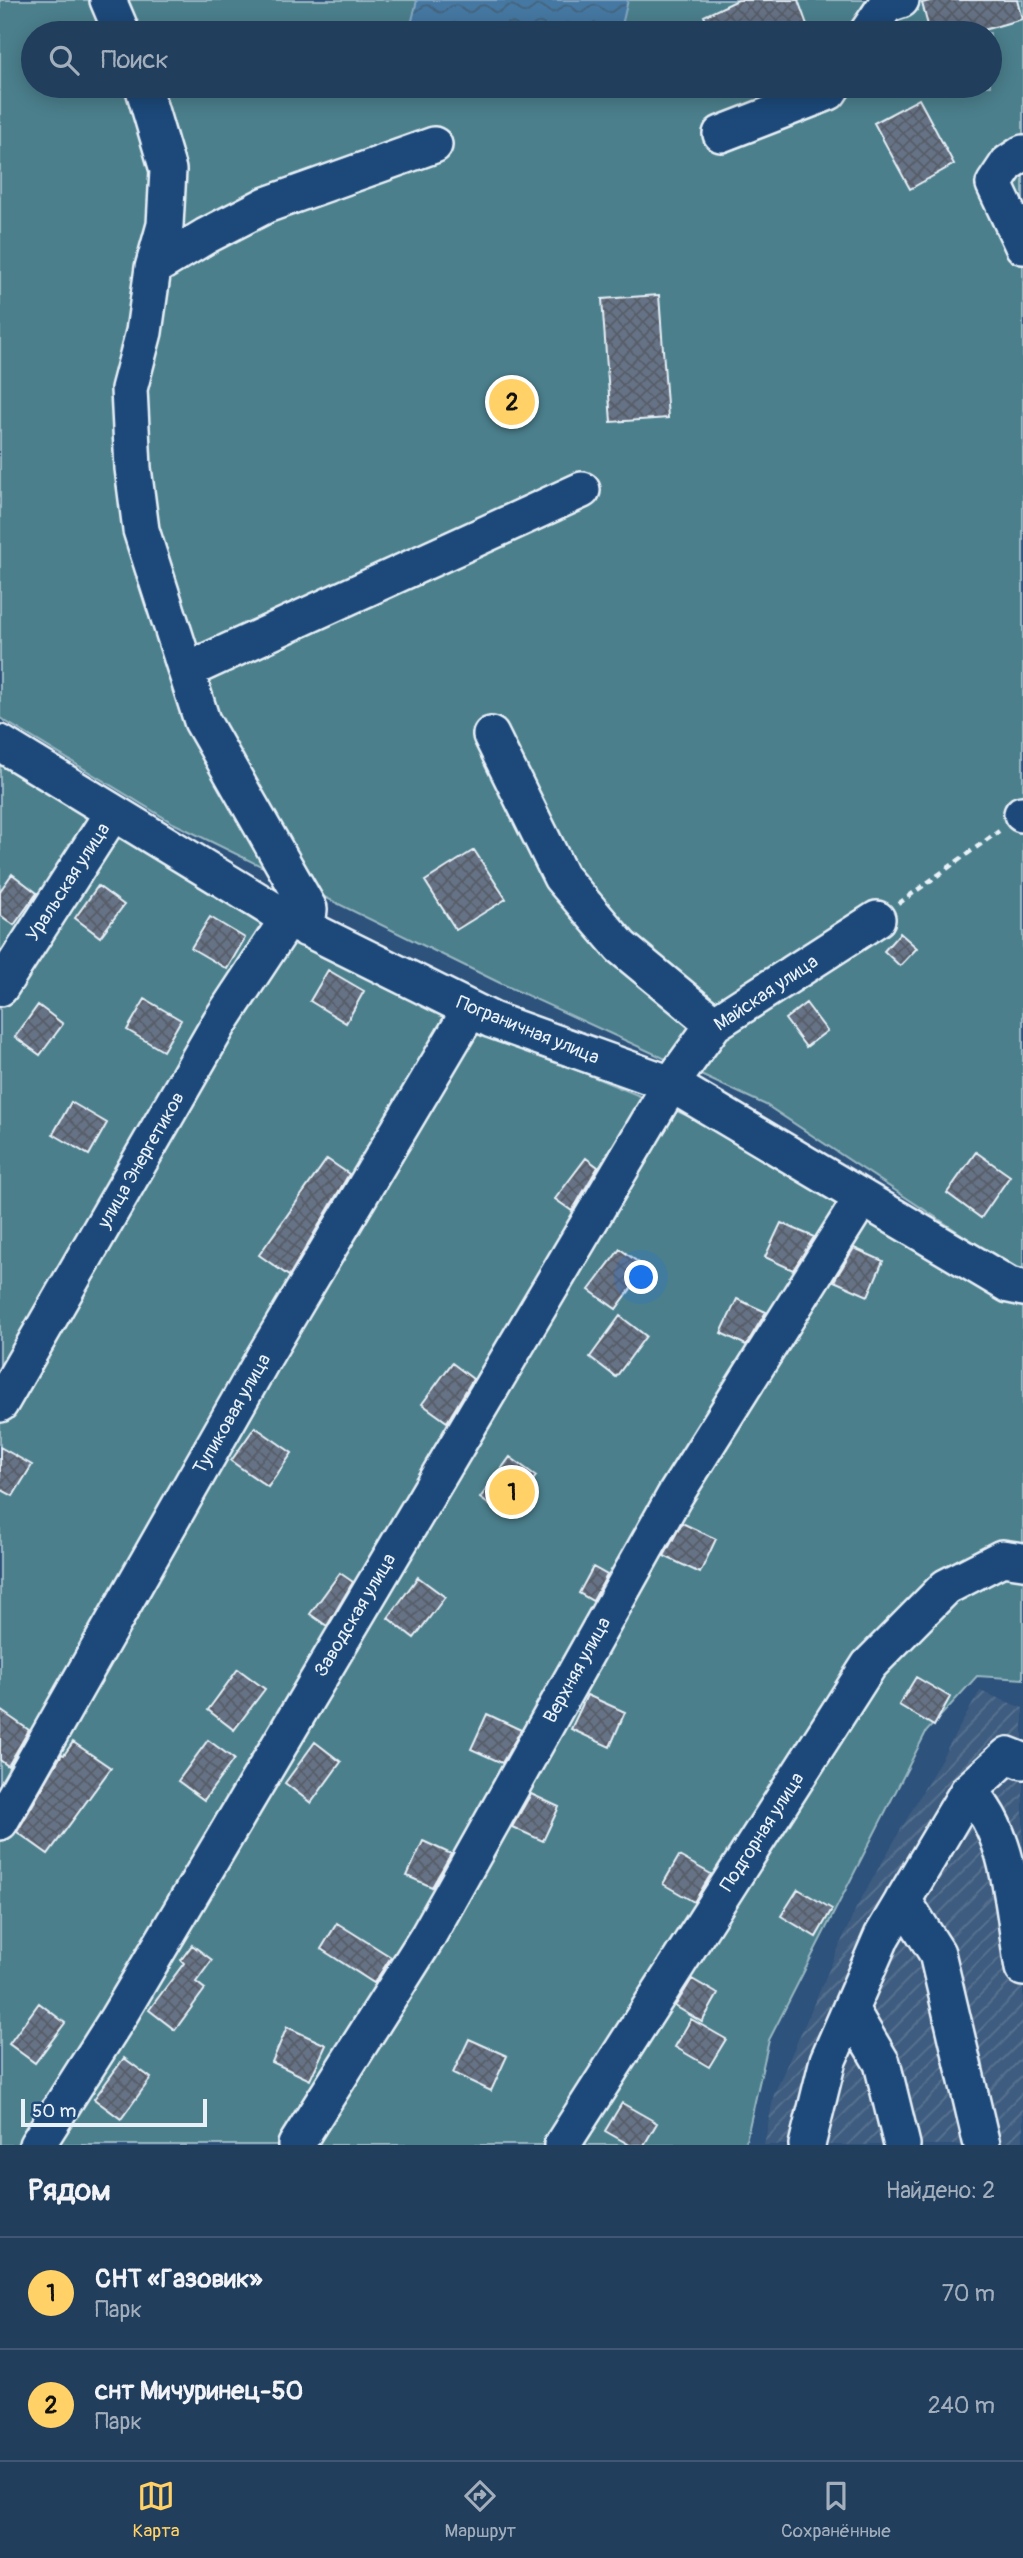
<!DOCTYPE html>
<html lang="ru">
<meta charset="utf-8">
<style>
body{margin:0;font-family:Pangolin,sans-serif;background:#2a4563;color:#f1f3f6}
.scale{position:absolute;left:21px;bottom:18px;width:186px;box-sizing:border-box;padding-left:7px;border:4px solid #e8f1f8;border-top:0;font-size:19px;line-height:24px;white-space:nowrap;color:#e8f1f8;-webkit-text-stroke:5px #1f4a7a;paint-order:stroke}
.you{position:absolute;left:642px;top:1278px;width:24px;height:24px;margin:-18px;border:5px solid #fff;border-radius:50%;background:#1a73e8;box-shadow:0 0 0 10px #1a73e833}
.badge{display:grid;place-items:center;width:46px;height:46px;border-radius:50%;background:#ffd166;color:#111;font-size:23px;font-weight:700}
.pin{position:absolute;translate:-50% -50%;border:4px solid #fff;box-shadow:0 2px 7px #0006}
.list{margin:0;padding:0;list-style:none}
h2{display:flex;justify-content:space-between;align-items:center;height:91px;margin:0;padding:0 28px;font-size:30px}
h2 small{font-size:23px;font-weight:400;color:#a2aebc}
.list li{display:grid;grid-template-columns:46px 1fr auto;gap:21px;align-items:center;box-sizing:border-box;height:112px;padding:0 28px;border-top:2px solid #3f5772}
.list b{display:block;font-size:26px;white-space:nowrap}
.list p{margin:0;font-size:23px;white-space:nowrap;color:#a2aebc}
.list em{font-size:23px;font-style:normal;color:#a2aebc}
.icon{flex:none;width:38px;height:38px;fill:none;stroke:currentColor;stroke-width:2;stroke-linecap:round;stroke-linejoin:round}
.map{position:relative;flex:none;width:1023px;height:2145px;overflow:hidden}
.search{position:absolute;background:#223e5d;box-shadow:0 4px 18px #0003;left:21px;right:21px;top:21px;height:77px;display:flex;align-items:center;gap:18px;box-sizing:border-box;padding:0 24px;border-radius:38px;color:#a2aebc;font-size:26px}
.sheet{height:315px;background:#223e5d}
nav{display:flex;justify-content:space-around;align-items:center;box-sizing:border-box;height:98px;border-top:2px solid #3f5772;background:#223e5d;font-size:19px;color:#a2aebc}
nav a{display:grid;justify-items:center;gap:4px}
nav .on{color:#ffd166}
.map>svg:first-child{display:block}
.industrial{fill:url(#industrial-furrows)}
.green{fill:#4b7f8c;stroke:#9ab8c2;stroke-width:2;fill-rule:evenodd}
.water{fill:url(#water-waves);stroke:#86a8c4;stroke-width:2}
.building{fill:url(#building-cross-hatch);stroke:#e8f1f8;stroke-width:2}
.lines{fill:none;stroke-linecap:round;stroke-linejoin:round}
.minor-casing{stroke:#e8f1f8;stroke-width:40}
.path{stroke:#e8f1f8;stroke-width:4.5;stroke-dasharray:7 5;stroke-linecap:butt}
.minor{stroke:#1f4a7a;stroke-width:35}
.labels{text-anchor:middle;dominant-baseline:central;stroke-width:5;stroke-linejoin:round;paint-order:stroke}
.street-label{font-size:19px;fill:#e8f1f8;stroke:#1f4a7a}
</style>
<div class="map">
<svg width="1023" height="2145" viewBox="0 0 1023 2145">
<defs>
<pattern id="industrial-furrows" width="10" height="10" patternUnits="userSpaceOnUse" patternTransform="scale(1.75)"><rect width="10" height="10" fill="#3e5c7f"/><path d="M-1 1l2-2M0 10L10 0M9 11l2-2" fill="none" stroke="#5a7492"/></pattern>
<pattern id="water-waves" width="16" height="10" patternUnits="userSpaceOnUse" patternTransform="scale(1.75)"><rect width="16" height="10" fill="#4578a2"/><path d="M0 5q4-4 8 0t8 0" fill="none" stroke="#45627a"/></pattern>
<pattern id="building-cross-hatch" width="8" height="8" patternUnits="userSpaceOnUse" patternTransform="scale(1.75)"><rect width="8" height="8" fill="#667285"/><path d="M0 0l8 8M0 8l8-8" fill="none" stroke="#565d68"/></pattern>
</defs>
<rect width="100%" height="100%" fill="#2d527c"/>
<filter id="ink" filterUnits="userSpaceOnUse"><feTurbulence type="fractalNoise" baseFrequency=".0143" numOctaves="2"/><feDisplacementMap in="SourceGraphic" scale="14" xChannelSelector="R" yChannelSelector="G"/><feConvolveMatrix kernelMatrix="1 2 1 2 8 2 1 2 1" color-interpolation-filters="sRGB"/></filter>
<g filter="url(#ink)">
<!-- industrial -->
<path class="industrial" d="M 980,1691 L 1023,1708 L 1023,2145 L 764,2145 L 774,2094 L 857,1906 Z"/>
<!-- green -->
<path class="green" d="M 0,0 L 1023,0 L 1023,1272 L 1014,1269 L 766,1105 L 500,983 L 173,823 L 0,718 ZM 33,33 L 990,33 L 990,86 L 33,86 Z
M 0,764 L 424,1007 L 703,1122 L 1023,1308 L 1023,1679 L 977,1676 L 926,1732 L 769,2040 L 745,2145 L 0,2145 Z"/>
<!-- water -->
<path class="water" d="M 417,0 L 628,0 L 622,25 L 600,33 L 409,33 Z"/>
<!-- building -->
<path class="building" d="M 738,0 L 798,0 L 810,33 L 712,33 L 704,16 Z
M 934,0 L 1017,0 L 1022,19 L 973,33 L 930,33 L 922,3 Z
M 919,99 L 954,164 L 910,189 L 874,123 Z
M 659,295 L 668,418 L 611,422 L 602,299 Z
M 474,850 L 506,899 L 456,930 L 425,881 Z
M 12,874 L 37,893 L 14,925 L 0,915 L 0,891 Z
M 98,886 L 124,905 L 100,937 L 75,918 Z
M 210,917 L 245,938 L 227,969 L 191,948 Z
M 900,933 L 917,948 L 900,966 L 884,951 Z
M 328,970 L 364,991 L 346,1023 L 310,1001 Z
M 145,999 L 181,1020 L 163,1051 L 127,1030 Z
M 806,1003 L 827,1031 L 806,1047 L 785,1019 Z
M 38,1005 L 63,1024 L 40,1055 L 15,1037 Z
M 71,1102 L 107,1123 L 89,1155 L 53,1134 Z
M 976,1152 L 1010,1176 L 981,1218 L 947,1193 Z
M 586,1158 L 598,1167 L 572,1211 L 555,1199 Z
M 327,1159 L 349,1174 L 289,1276 L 259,1255 Z
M 781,1223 L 814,1237 L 793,1270 L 765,1257 Z
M 854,1248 L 883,1261 L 868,1296 L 834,1281 Z
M 620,1249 L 646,1268 L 616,1309 L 589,1290 Z
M 737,1299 L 766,1312 L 746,1345 L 721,1333 Z
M 620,1316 L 646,1336 L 616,1377 L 590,1357 Z
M 452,1363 L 473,1379 L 447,1422 L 422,1404 Z
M 255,1427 L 292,1453 L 268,1487 L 231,1461 Z
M 0,1447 L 32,1465 L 13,1496 L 0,1489 Z
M 510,1457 L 536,1476 L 506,1517 L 480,1498 Z
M 682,1523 L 716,1539 L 700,1573 L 664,1556 Z
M 593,1567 L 607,1575 L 593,1601 L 579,1593 Z
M 340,1573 L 353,1582 L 327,1626 L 310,1614 Z
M 418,1577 L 445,1597 L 414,1638 L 388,1618 Z
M 238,1669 L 265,1689 L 234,1730 L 208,1710 Z
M 916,1677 L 950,1697 L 934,1726 L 899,1705 Z
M 587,1695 L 625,1712 L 610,1747 L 571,1729 Z
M 0,1710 L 29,1730 L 8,1766 L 0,1760 Z
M 487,1714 L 521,1730 L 502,1763 L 471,1749 Z
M 208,1740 L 234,1759 L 204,1800 L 178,1781 Z
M 73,1742 L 111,1768 L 48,1854 L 17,1832 L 62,1754 L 64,1755 Z
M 315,1742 L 341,1762 L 311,1803 L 285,1783 Z
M 531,1794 L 559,1807 L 543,1841 L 512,1827 Z
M 423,1841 L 451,1854 L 432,1887 L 407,1876 Z
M 679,1856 L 711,1874 L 694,1902 L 663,1884 Z
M 798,1889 L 832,1909 L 816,1937 L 781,1916 Z
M 337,1923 L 391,1957 L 374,1983 L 321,1949 Z
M 192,1945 L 212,1960 L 196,1982 L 205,1989 L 175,2030 L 149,2010 L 184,1963 L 181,1960 Z
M 692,1979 L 718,1994 L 702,2022 L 675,2006 Z
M 39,2003 L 65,2023 L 35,2063 L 9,2044 Z
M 691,2019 L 726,2039 L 709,2067 L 675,2047 Z
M 287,2027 L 326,2045 L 310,2080 L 272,2062 Z
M 469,2039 L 507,2056 L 491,2091 L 453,2073 Z
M 124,2058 L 151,2078 L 121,2119 L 94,2099 Z
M 622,2103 L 657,2123 L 644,2145 L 630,2145 L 605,2131 Z"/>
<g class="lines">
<!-- minor casing -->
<g class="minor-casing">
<path id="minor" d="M 108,0 L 122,33
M 867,33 L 886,5 L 901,0
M 143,86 L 168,170 L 165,225 L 153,268 L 144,332 L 129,389 L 133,468 L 141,530 L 202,721 L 309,909 L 307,929
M 721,134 L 829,92 L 833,86
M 1023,153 L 1008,163 L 994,184 L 1023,246
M 153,268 L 206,236 L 266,205 L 434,145
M 186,671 L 582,490
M 491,735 L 561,877 L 621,947 L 714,1024
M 0,743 L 288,919 L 492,1020 L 671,1084 L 1009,1285 L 1023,1288
M 1022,814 L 1023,814
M 0,988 L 113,812
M 0,1404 L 220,1022 L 288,919
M 968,1791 C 1012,1832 1013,1911 1023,1968
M 0,1822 L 264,1357 L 470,1010
M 903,1900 L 937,1953 L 982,2145
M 850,2009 L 882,2063 L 902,2145
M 37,2145 L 117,2019 L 671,1084 L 714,1024 L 877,919
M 296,2145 L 428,1936 L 674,1497 L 862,1198
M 562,2145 L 869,1665 L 946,1587 L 1002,1558 L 1023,1561
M 807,2145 L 828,2060 L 882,1936 L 968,1791 L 1008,1755 L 1023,1761"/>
</g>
<!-- path -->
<path class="path" d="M 898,904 L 999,831"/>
<!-- minor -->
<use href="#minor" class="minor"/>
</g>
</g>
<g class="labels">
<!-- street labels -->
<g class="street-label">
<text transform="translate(68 882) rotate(-57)">Уральская улица</text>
<text transform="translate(766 993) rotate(-34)">Майская улица</text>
<text transform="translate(528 1030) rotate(22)">Пограничная улица</text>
<text transform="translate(141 1160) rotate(-60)">улица Энергетиков</text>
<text transform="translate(232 1414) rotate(-60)">Тупиковая улица</text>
<text transform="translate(355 1615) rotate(-59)">Заводская улица</text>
<text transform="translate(577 1670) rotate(-61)">Верхняя улица</text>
<text transform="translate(762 1832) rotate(-57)">Подгорная улица</text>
</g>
</g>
</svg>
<div class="scale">50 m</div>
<div class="you"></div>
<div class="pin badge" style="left:512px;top:1492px">1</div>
<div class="pin badge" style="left:512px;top:402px">2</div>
<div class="search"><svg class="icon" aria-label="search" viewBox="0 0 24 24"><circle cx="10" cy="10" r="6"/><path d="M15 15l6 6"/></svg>Поиск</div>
</div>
<section class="sheet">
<h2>Рядом<small>Найдено: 2</small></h2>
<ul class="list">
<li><span class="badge">1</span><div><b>СНТ «Газовик»</b><p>Парк</p></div><em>70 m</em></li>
<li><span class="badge">2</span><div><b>снт Мичуринец-50</b><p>Парк</p></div><em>240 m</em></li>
</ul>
</section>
<nav>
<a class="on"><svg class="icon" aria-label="map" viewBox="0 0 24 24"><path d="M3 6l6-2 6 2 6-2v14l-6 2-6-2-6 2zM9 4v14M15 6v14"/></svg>Карта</a>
<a><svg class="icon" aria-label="directions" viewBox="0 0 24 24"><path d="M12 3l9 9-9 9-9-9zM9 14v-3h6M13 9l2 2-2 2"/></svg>Маршрут</a>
<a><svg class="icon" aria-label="saved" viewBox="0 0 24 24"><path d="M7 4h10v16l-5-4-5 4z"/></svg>Сохранённые</a>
</nav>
